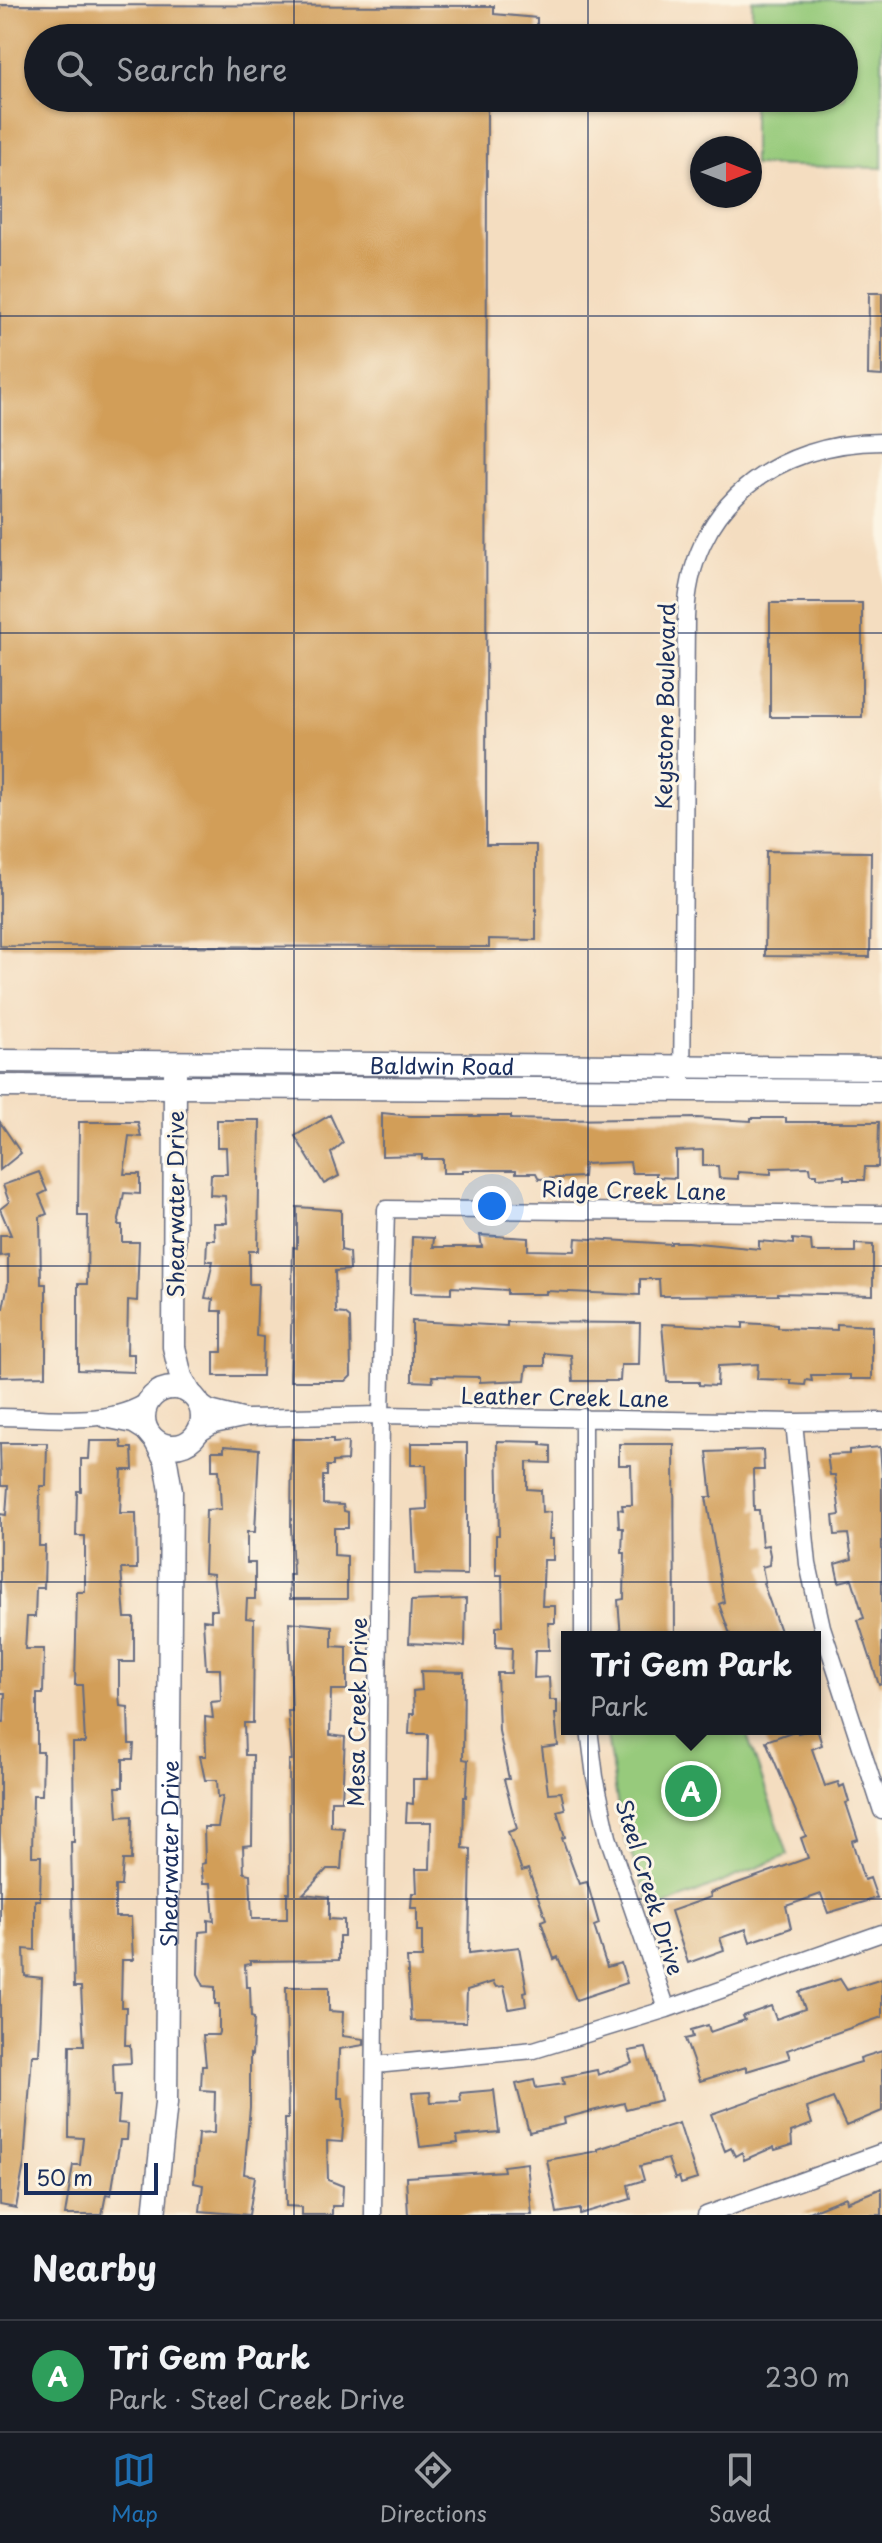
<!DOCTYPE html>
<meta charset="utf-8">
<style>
body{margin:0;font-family:"Playpen Sans",sans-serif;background:#242831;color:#f1f3f6}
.compass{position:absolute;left:690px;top:136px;width:72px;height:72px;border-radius:50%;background:#171b24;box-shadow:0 2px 6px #0004;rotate:90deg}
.scale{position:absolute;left:24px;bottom:20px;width:134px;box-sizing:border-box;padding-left:8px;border:4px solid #1b2f5e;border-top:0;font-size:22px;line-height:28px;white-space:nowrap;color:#1b2f5e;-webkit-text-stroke:6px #fcf5e5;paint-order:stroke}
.you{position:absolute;left:492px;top:1206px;width:28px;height:28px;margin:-20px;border:6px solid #fff;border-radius:50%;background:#1a73e8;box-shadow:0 0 0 12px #1a73e833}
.badge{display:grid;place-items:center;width:52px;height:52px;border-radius:50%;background:#1f6fb2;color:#fff;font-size:26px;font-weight:700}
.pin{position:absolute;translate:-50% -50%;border:4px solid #fff;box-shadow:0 2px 8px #0006}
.popup{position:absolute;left:561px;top:1631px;width:260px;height:104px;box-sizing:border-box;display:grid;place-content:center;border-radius:0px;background:#171b24;filter:drop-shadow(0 2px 6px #0005);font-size:26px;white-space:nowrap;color:#9ea1a6}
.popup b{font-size:30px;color:#f1f3f6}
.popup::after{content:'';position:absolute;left:50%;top:100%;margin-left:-16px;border:16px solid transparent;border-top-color:#171b24}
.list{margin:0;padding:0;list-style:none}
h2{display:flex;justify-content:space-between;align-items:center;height:104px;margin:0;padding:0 32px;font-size:34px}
h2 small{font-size:26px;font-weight:400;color:#9ea1a6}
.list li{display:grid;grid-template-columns:52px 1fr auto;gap:24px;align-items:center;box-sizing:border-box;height:112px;padding:0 32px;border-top:2px solid #363941}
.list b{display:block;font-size:30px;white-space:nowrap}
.list p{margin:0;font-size:26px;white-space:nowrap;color:#9ea1a6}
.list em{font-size:26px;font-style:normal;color:#9ea1a6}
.icon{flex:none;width:44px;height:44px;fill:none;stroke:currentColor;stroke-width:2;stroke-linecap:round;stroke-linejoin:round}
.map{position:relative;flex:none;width:882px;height:2215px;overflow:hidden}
.search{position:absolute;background:#171b24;box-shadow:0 2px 6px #0004;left:24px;right:24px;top:24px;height:88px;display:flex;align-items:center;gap:20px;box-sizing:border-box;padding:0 28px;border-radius:44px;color:#9ea1a6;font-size:30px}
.sheet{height:216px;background:#171b24}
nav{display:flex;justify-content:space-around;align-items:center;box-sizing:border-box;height:112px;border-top:2px solid #363941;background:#171b24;font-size:22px;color:#9ea1a6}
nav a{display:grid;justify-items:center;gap:4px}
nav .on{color:#1f6fb2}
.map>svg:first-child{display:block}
.green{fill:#97ca7b;stroke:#597c6c;stroke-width:2}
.building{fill:#d29e58}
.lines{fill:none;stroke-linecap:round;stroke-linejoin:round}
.street-casing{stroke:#676c80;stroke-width:19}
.secondary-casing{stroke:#676c80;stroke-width:25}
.street{stroke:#fff;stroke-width:16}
.secondary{stroke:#fff;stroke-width:22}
.grid{fill:none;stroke:#1b2f5e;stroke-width:2;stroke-opacity:0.55}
.labels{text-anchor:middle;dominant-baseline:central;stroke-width:6;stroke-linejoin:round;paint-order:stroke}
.street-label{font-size:22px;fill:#1b2f5e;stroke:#fcf5e5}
</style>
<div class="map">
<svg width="882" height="2215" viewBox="0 0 882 2215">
<rect width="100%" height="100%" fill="#fcf5e5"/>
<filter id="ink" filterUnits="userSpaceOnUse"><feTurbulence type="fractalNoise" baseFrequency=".0125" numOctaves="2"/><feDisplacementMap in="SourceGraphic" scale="16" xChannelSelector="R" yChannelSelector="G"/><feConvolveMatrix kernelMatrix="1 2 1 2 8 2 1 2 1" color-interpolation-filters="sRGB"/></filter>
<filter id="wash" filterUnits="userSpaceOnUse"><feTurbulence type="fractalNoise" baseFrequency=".006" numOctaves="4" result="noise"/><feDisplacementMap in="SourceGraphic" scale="32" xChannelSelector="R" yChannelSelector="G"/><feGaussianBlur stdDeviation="1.8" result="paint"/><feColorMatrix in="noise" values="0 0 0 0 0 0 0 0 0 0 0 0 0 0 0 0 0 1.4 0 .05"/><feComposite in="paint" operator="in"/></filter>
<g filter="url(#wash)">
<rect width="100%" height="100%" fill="#f4ddc0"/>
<!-- green -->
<path class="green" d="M 752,0 L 882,0 L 882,168 L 753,165 L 753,98 L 844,98 L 844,38 L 752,38 Z
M 606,1729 L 745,1729 L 788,1855 L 652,1911 L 621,1827 Z"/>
<g id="blocks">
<!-- building -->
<path class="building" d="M 0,5 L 494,6 L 494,14 L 537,18 L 537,38 L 38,38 L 38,98 L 487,98 L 486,845 L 536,845 L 536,940 L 489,939 L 489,947 L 0,946 Z
M 869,293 L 882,293 L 882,376 L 868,375 Z
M 770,603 L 862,603 L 862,717 L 770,717 Z
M 766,851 L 871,852 L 870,957 L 765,956 Z
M 382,1113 L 411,1116 L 511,1116 L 511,1119 L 562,1120 L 697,1118 L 751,1121 L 751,1118 L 786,1118 L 786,1122 L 879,1122 L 878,1167 L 865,1167 L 864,1180 L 844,1180 L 844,1176 L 817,1178 L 817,1174 L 811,1174 L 810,1167 L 771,1168 L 771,1174 L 738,1172 L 738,1179 L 719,1178 L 718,1166 L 703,1166 L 703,1150 L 676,1151 L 676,1178 L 656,1177 L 656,1173 L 632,1173 L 630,1162 L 584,1164 L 583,1177 L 539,1179 L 536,1173 L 516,1173 L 516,1170 L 463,1170 L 463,1173 L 443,1173 L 443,1159 L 422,1159 L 422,1155 L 382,1156 Z
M 330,1115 L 343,1143 L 331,1153 L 339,1176 L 324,1184 L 295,1136 Z
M 217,1120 L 260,1120 L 258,1251 L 249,1251 L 249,1284 L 258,1284 L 256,1336 L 263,1337 L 262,1376 L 214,1376 L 214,1352 L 222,1352 L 222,1311 L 212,1311 L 213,1299 L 205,1298 L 213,1261 L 206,1261 L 207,1240 L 215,1240 L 214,1223 L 227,1223 L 225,1196 L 210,1195 L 211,1174 L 227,1174 L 226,1147 L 217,1147 Z
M 0,1122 L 21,1153 L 0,1170 Z
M 79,1122 L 138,1122 L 141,1137 L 129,1136 L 124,1174 L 140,1174 L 140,1194 L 124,1193 L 118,1225 L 122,1225 L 122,1242 L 139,1242 L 137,1301 L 128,1300 L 127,1354 L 134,1354 L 134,1372 L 78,1370 L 78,1284 L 87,1284 L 88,1216 L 78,1216 Z
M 39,1172 L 47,1191 L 39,1195 L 47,1214 L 40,1217 L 41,1284 L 46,1284 L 46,1376 L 0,1377 L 0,1308 L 3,1308 L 8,1284 L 8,1255 L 0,1256 L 0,1235 L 11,1235 L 0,1209 L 9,1202 L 3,1185 Z
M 297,1207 L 341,1210 L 341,1250 L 349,1252 L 350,1270 L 335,1271 L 336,1313 L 345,1314 L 350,1318 L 351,1376 L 346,1381 L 290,1381 L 293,1247 L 297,1248 Z
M 480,1235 L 528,1238 L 528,1250 L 575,1251 L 576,1238 L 671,1244 L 671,1242 L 687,1242 L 759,1249 L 759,1241 L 793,1244 L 793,1239 L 811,1241 L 812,1252 L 855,1252 L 855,1244 L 873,1245 L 873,1295 L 778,1293 L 778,1295 L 660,1296 L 659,1279 L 640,1279 L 640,1295 L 546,1291 L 546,1294 L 507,1294 L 507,1290 L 451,1287 L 451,1294 L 411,1293 L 412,1237 L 434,1238 L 433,1247 L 482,1247 Z
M 412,1321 L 507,1326 L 507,1322 L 640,1323 L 639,1365 L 621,1365 L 620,1381 L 573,1381 L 571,1355 L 545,1353 L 545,1366 L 527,1366 L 525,1380 L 480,1382 L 480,1377 L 432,1376 L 433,1382 L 412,1381 Z
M 743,1323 L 778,1325 L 778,1328 L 837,1330 L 837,1324 L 872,1326 L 872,1379 L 850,1379 L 850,1375 L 811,1375 L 812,1381 L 806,1380 L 805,1385 L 791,1384 L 791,1380 L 757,1379 L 758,1364 L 718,1366 L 717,1386 L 699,1385 L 699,1382 L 667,1382 L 662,1324 L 743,1328 Z
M 292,1439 L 333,1439 L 333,1443 L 348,1442 L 347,1461 L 333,1462 L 333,1466 L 327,1466 L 327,1476 L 323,1476 L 323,1504 L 343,1505 L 344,1511 L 348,1512 L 348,1528 L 334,1528 L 334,1555 L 347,1556 L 347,1599 L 290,1599 L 289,1575 L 293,1575 L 291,1526 Z
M 90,1441 L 121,1441 L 122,1448 L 132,1448 L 133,1470 L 122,1470 L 120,1513 L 136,1513 L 137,1569 L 121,1569 L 125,1618 L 134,1618 L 134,1662 L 119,1662 L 119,1694 L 120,1706 L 128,1707 L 129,1744 L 134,1744 L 133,1759 L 123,1759 L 123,1787 L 116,1787 L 118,1817 L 132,1816 L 131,1860 L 123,1860 L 121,1886 L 115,1886 L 115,1917 L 131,1917 L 133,1960 L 122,1960 L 121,2007 L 126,2007 L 125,2045 L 130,2045 L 131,2063 L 113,2064 L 114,2096 L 120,2096 L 118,2123 L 128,2124 L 127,2140 L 120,2140 L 111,2195 L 106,2194 L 102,2215 L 65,2215 L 73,2165 L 80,2165 L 83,2138 L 69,2137 L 70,2045 L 84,2045 L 81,1987 L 74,1987 L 71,1842 L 74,1842 L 73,1743 L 85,1743 L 82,1685 L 75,1685 L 77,1592 L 85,1592 L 85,1536 L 76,1536 L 77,1491 L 81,1491 L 81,1459 L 89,1459 Z
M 497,1441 L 541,1442 L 541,1445 L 551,1446 L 551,1463 L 527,1462 L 527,1489 L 541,1490 L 542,1513 L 551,1512 L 549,1539 L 553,1539 L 553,1560 L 544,1560 L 542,1606 L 555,1606 L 555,1623 L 548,1623 L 549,1650 L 535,1650 L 534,1678 L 549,1677 L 550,1700 L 557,1700 L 557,1714 L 555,1714 L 558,1746 L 542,1748 L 548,1793 L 561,1792 L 565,1809 L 557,1811 L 565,1837 L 562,1838 L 579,1884 L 587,1882 L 599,1924 L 594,1926 L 607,1967 L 621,1963 L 627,1983 L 576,2000 L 558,1957 L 554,1959 L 541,1921 L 546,1919 L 528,1869 L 522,1871 L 508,1832 L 517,1829 L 504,1779 L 509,1779 L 499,1731 L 497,1673 L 511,1673 L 512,1648 L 496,1647 L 496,1627 L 503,1626 L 502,1575 L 496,1575 L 496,1535 L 499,1535 Z
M 0,1443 L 47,1443 L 46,1486 L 40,1486 L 39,1546 L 45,1546 L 44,1588 L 36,1588 L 35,1617 L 27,1617 L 25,1649 L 44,1649 L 43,1694 L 37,1694 L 37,1752 L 43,1752 L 42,1795 L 33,1795 L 32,1856 L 41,1856 L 40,1900 L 35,1900 L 35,1950 L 24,1949 L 25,1976 L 42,1978 L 41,2011 L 39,2055 L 32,2055 L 24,2164 L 16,2208 L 0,2205 L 0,1722 L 4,1722 L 5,1693 L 0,1693 L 0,1514 L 6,1515 L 8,1486 L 1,1486 Z
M 411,1443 L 467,1443 L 467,1575 L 415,1574 L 412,1510 L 427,1509 L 426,1465 L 411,1465 Z
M 619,1444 L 674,1444 L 675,1637 L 621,1637 L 618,1600 L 624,1599 L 625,1553 L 622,1553 L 623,1528 L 619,1528 L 618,1509 L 623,1510 L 622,1505 L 632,1505 L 631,1465 L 619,1465 Z
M 224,1446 L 259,1449 L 255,1532 L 247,1532 L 247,1563 L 255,1563 L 255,1599 L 247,1599 L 246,1618 L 254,1619 L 253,1723 L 244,1723 L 245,1755 L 253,1755 L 252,1845 L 243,1846 L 244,1873 L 250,1874 L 252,1919 L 287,1919 L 287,1893 L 290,1893 L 289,1760 L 292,1760 L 288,1711 L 292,1711 L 289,1622 L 332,1626 L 332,1646 L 347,1647 L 347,1690 L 331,1690 L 330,1735 L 345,1737 L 342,1800 L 331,1800 L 331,1827 L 344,1828 L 341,1869 L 327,1869 L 303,1894 L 329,1897 L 329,1919 L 344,1920 L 344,1936 L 339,1936 L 339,1960 L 250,1961 L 250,1964 L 245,1965 L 246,1987 L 250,1987 L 251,2017 L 254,2018 L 252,2055 L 250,2054 L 250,2107 L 244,2174 L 255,2176 L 249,2215 L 200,2211 L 203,2185 L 194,2183 L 198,2134 L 214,2133 L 215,2091 L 201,2090 L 202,2066 L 206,2066 L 203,2035 L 218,2035 L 219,2032 L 219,2004 L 215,2004 L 215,1987 L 204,1986 L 198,1974 L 199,1932 L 208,1931 L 208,1920 L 214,1921 L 211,1883 L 203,1883 L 201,1864 L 205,1863 L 204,1827 L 218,1827 L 223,1796 L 218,1797 L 217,1780 L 205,1780 L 200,1756 L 206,1756 L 205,1717 L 213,1718 L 211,1702 L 221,1701 L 220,1669 L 206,1669 L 203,1620 L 211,1621 L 211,1610 L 217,1610 L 213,1574 L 204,1573 L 206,1510 L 221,1509 L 219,1470 L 212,1470 L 212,1451 L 224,1451 Z
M 880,1447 L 882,1474 L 882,1684 L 879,1685 L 858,1620 L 864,1618 L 852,1579 L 839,1582 L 835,1564 L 852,1559 L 848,1534 L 835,1535 L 833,1516 L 840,1515 L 835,1475 L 830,1475 L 827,1455 L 849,1454 L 849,1450 Z
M 763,1450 L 764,1470 L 753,1470 L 754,1510 L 759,1510 L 762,1546 L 768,1545 L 770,1555 L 769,1565 L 762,1567 L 765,1582 L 763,1583 L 782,1637 L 731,1637 L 719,1604 L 724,1602 L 706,1497 L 712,1497 L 707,1452 Z
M 466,1599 L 465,1646 L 409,1643 L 411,1601 Z
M 421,1671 L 464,1672 L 463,1759 L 468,1760 L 466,1797 L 464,1797 L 463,1848 L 471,1849 L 469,1953 L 519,1947 L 527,1991 L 524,1992 L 526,2006 L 509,2009 L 504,1986 L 496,1987 L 493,1982 L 467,1990 L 466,2022 L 411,2021 L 407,1958 L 422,1958 L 422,1931 L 417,1931 L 417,1908 L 411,1908 L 412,1893 L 417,1893 L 416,1869 L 430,1869 L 431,1822 L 406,1822 L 407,1803 L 413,1804 L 413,1779 L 427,1779 L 428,1734 L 409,1734 L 410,1714 L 414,1714 L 413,1691 L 422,1690 Z
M 816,1726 L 822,1745 L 812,1749 L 825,1786 L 838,1782 L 840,1787 L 844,1785 L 849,1802 L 846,1803 L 858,1839 L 852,1841 L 864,1880 L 870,1878 L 877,1898 L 828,1913 L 821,1894 L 786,1906 L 791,1928 L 750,1942 L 746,1929 L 720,1938 L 724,1950 L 688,1963 L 671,1911 L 711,1897 L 710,1893 L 808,1858 L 801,1838 L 806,1836 L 766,1741 L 797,1730 L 798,1733 L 815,1729 Z
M 840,1979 L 847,1990 L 882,1979 L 882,2017 L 787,2050 L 790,2058 L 747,2071 L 746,2067 L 700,2081 L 685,2039 L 693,2037 L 691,2030 L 708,2025 L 710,2032 L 745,2020 L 743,2016 L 771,2006 L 776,2019 L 805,2009 L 799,1992 Z
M 286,1987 L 329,1987 L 329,2011 L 343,2012 L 342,2036 L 364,2039 L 364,2045 L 339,2049 L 338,2098 L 343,2098 L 344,2117 L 342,2142 L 327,2141 L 328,2180 L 343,2186 L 342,2206 L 332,2206 L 332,2215 L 302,2215 L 302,2207 L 286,2206 L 285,2119 L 288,2119 Z
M 646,2048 L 661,2100 L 626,2109 L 624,2103 L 564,2118 L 565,2124 L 529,2132 L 516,2084 L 534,2080 L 536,2088 L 564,2084 L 562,2077 L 597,2070 L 598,2075 L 633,2063 L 629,2051 Z
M 882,2051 L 882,2111 L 846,2126 L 833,2098 L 807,2108 L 812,2124 L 791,2132 L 792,2145 L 775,2150 L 774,2147 L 744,2160 L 742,2152 L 735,2156 L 731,2148 L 725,2151 L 711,2114 L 851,2065 L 861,2062 L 860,2058 Z
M 494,2090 L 499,2132 L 457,2136 L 458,2143 L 420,2147 L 412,2093 L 430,2092 L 431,2102 L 461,2101 L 460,2093 Z
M 679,2123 L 697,2179 L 681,2184 L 679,2177 L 675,2179 L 668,2159 L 640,2166 L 644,2180 L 628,2185 L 631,2199 L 580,2214 L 580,2209 L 557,2213 L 547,2160 L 598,2151 L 598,2149 Z
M 527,2163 L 532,2215 L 408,2215 L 406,2177 L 504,2171 L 503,2166 Z
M 882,2188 L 882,2215 L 801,2215 L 846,2197 L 847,2202 Z"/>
</g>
</g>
<g filter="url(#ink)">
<use href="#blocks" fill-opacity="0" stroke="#676c80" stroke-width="2"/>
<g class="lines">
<!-- street casing -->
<g class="street-casing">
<path id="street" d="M 682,1090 L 686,618 C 689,506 775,442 882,442
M 197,1400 L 210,1409 L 242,1417
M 0,1417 C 44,1417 112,1427 149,1400
M 105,1419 L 133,1425 L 149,1435
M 794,1422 L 808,1564 L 822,1627 L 882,1811
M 197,1435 L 214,1425 L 248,1418 L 381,1415 L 794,1422 L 882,1421
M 583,1637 L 583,1417
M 589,1729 L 595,1777 L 608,1837 L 667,2009
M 375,2065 L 534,2050 L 667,2009 L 882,1933
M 373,2215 L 381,1415 L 386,1209 L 882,1214
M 706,2215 L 882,2152"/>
</g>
<!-- secondary casing -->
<g class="secondary-casing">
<g id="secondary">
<path id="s1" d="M 0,1061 L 882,1068"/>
<path d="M 175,1074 L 174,1347 L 181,1377 L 190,1393"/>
<path d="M 0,1086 L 882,1091"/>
<circle cx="173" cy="1417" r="29"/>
<path id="s2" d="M 154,2215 L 166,2103 L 171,1491 L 166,1461 L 156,1442"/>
</g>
</g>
<!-- street -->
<use href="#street" class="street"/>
<!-- secondary -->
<use href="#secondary" class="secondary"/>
</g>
</g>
<!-- grid -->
<path class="grid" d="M 294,0 L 294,38M 588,0 L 588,38M 294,98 L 294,2215M 588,98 L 588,2215M 0,316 L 882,316M 0,633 L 882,633M 0,949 L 882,949M 0,1266 L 882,1266M 0,1582 L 882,1582M 0,1899 L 882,1899"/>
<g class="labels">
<!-- street labels -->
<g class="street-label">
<text transform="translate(664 706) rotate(-89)">Keystone Boulevard</text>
<text stroke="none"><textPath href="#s1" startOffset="442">Baldwin Road</textPath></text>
<text transform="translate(634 1189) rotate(1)">Ridge Creek Lane</text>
<text transform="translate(174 1204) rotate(-90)">Shearwater Drive</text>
<text transform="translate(565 1396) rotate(1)">Leather Creek Lane</text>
<text transform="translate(356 1712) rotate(-89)">Mesa Creek Drive</text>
<text stroke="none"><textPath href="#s2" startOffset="362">Shearwater Drive</textPath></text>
<text transform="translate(651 1887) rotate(73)">Steel Creek Drive</text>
</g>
</g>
</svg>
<svg class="compass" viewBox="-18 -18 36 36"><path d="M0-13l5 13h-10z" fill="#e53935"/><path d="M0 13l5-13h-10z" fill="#9ea1a6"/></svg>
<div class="scale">50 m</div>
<div class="you"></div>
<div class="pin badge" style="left:691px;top:1791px;background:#2e9e5b">A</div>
<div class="popup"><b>Tri Gem Park</b>Park</div>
<div class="search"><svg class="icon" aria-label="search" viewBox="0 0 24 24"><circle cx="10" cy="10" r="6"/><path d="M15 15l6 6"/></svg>Search here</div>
</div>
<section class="sheet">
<h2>Nearby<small></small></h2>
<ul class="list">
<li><span class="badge" style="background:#2e9e5b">A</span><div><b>Tri Gem Park</b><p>Park · Steel Creek Drive</p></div><em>230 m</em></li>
</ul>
</section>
<nav>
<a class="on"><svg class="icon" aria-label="map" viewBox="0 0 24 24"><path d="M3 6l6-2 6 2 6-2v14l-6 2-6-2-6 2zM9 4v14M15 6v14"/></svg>Map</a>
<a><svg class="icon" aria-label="directions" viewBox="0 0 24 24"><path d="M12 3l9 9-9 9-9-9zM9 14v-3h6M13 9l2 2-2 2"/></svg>Directions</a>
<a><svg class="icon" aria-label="saved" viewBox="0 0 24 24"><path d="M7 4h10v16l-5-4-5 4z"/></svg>Saved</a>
</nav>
